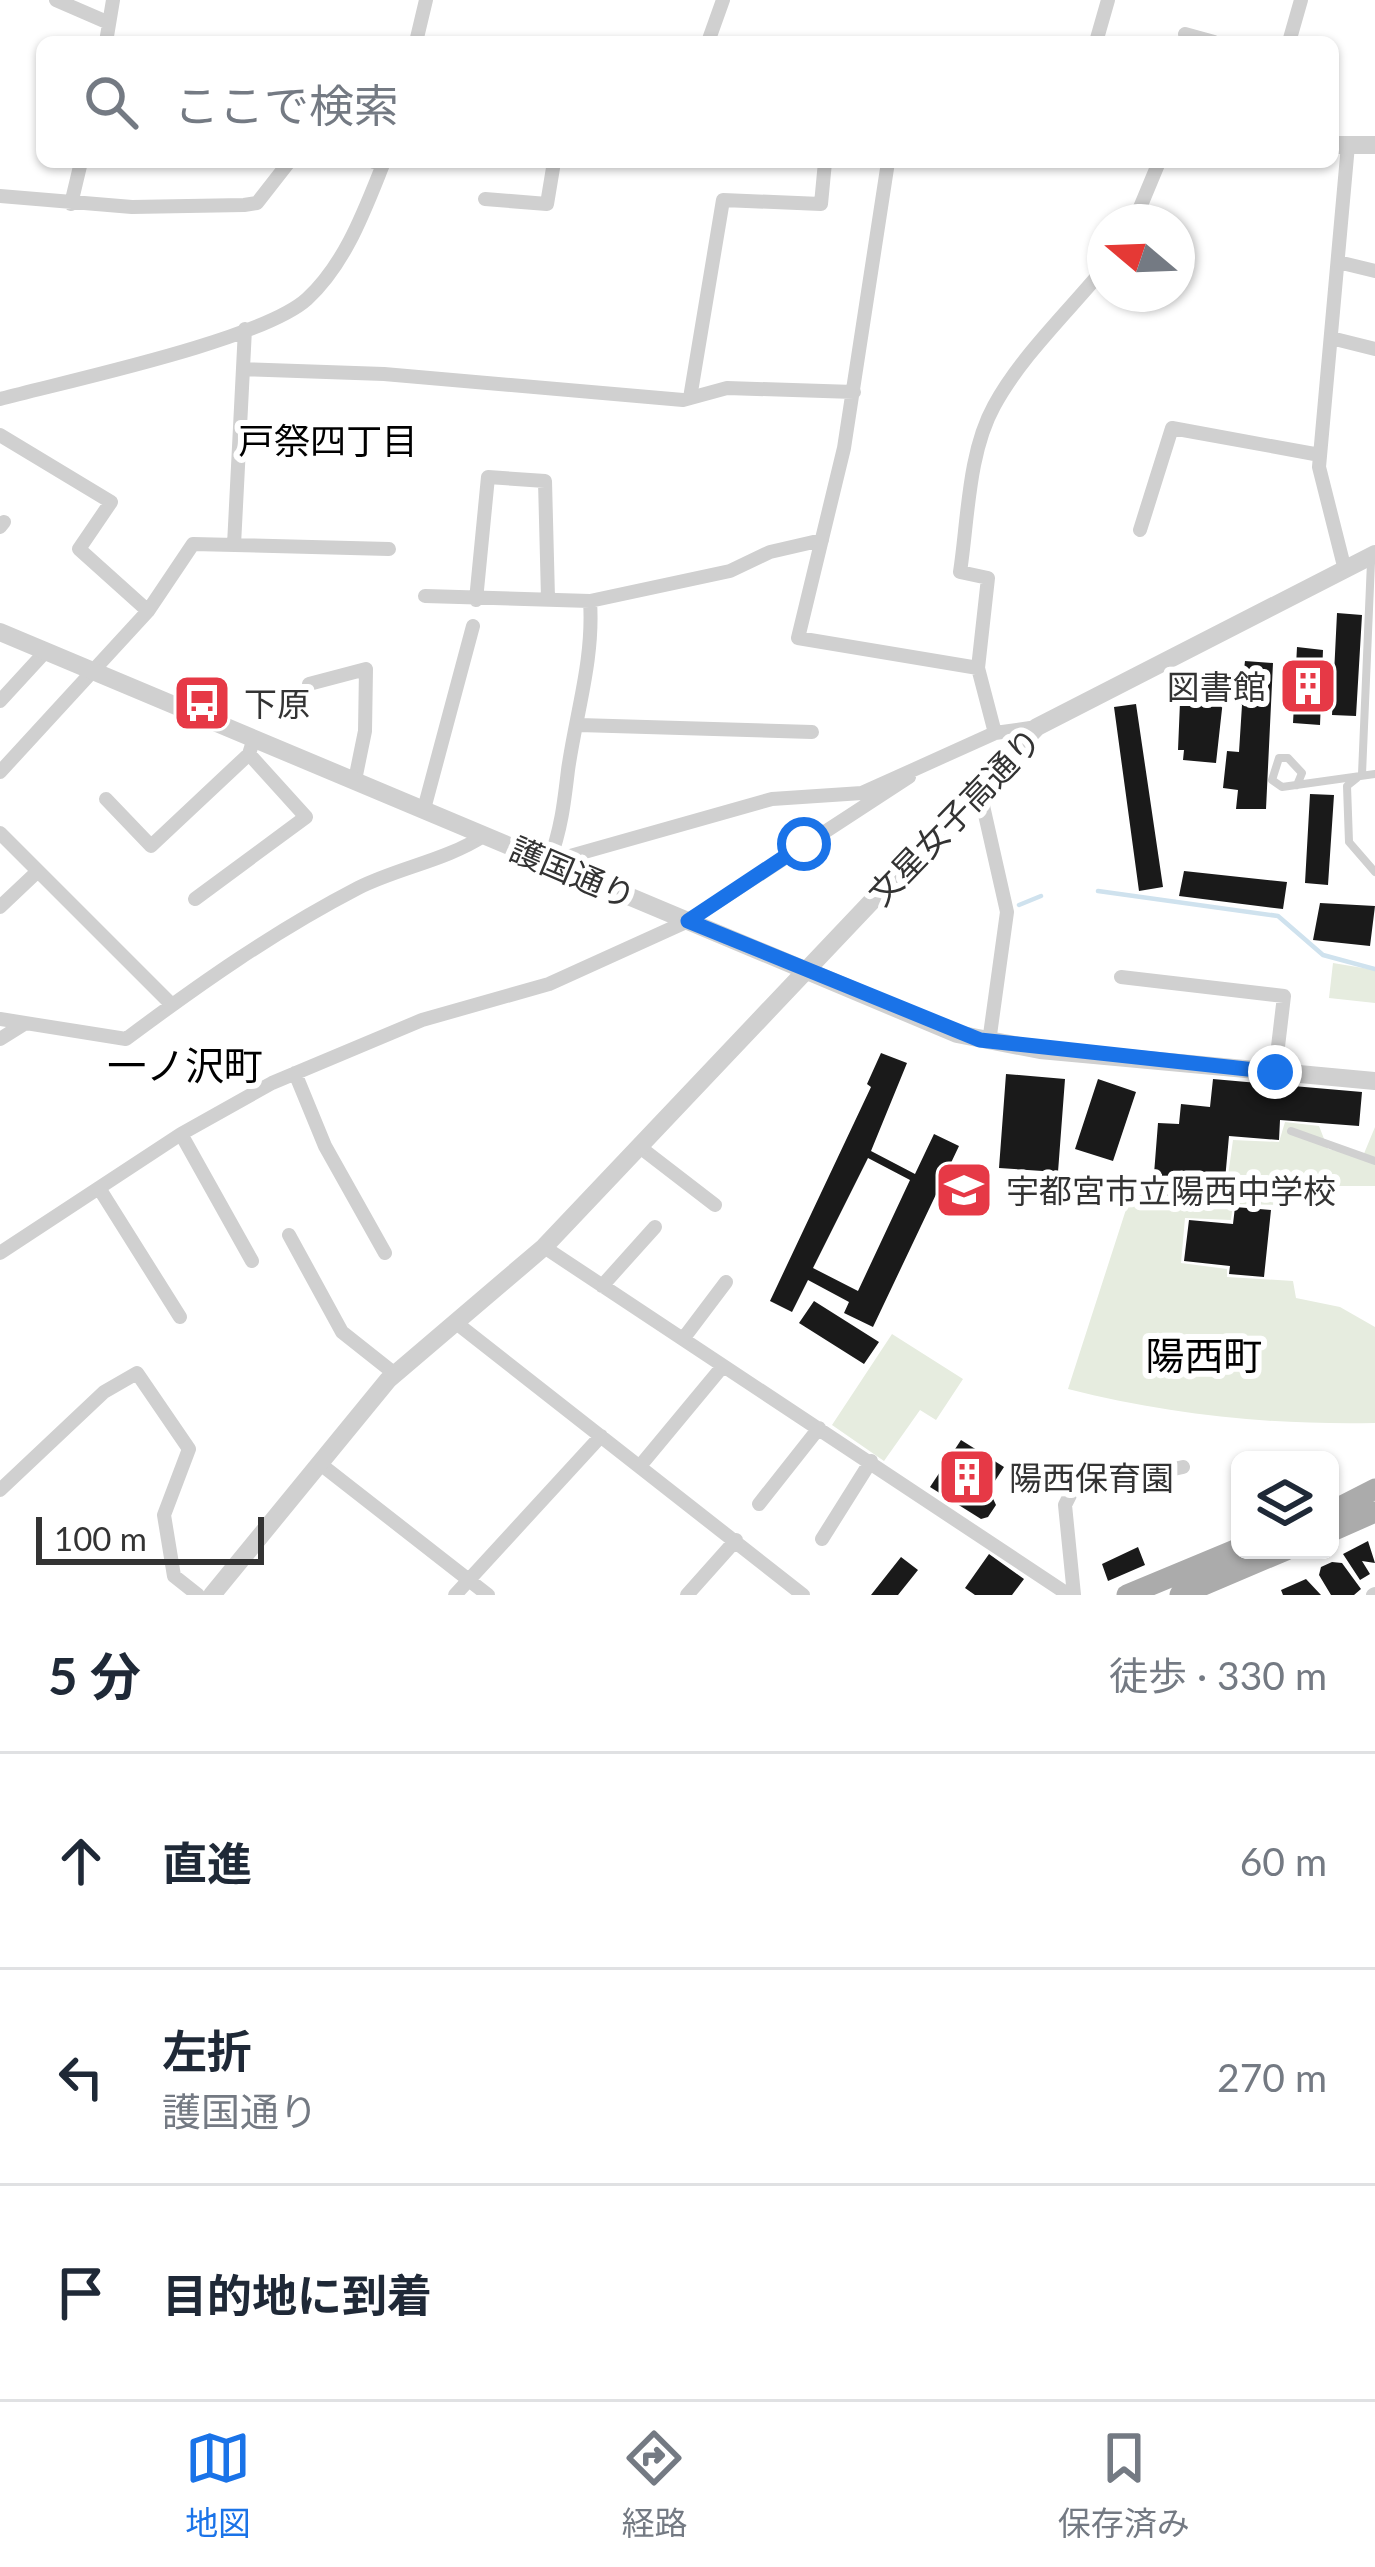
<!DOCTYPE html>
<html lang="ja">
<meta charset="utf-8">
<style>
body{margin:0;font-family:Lato,"Noto Sans JP",sans-serif;background:#f2f2f3;color:#1f2937}
.controls{position:absolute;right:36px;bottom:36px;display:grid;overflow:hidden;border-radius:18px;box-shadow:0 3px 9px #0004}
.controls button{width:108px;height:108px;display:grid;place-items:center;padding:0;border:0;border-bottom:3px solid #e0e1e3;background:#fff;color:#1f2937;font:60px sans-serif}
.compass{position:absolute;left:1087px;top:204px;width:108px;height:108px;border-radius:50%;background:#fff;box-shadow:0 3px 9px #0004;rotate:289deg}
.scale{position:absolute;left:36px;bottom:30px;width:228px;box-sizing:border-box;padding-left:12px;border:6px solid #333;border-top:0;font-size:33px;line-height:42px;white-space:nowrap;color:#333;-webkit-text-stroke:9px #fff;paint-order:stroke}
.stop{position:absolute;width:36px;height:36px;margin:-27px;border:9px solid #1a73e8;border-radius:50%;background:#fff}
.stop.end{background:#1a73e8;border-color:#fff;box-shadow:0 3px 12px #0008}
.list{margin:0;padding:0;list-style:none}
h2{display:flex;justify-content:space-between;align-items:center;height:156px;margin:0;padding:0 48px;font-size:51px}
h2 small{font-size:39px;font-weight:400;color:#747a83}
.list li{display:grid;grid-template-columns:78px 1fr auto;gap:36px;align-items:center;box-sizing:border-box;height:216px;padding:0 48px;border-top:3px solid #e0e1e3}
.list b{display:block;font-size:45px;white-space:nowrap}
.list p{margin:0;font-size:39px;white-space:nowrap;color:#747a83}
.list em{font-size:39px;font-style:normal;color:#747a83}
.icon{flex:none;width:66px;height:66px;fill:none;stroke:currentColor;stroke-width:2;stroke-linecap:round;stroke-linejoin:round}
.map{position:relative;flex:none;width:1375px;height:1595px;overflow:hidden}
.search{position:absolute;background:#fff;box-shadow:0 3px 9px #0004;left:36px;right:36px;top:36px;height:132px;display:flex;align-items:center;gap:30px;box-sizing:border-box;padding:0 42px;border-radius:18px;color:#747a83;font-size:45px}
.sheet{height:804px;background:#fff}
nav{display:flex;justify-content:space-around;align-items:center;box-sizing:border-box;height:168px;border-top:3px solid #e0e1e3;background:#fff;font-size:33px;color:#747a83}
nav a{display:grid;justify-items:center;gap:6px}
nav .on{color:#1a73e8}
.map>svg:first-child{display:block}
.green{fill:#e6ecdf}
.lines{fill:none;stroke-linecap:round;stroke-linejoin:round}
.stream{stroke:#cfe2ee;stroke-width:4.5}
.building{fill:#1a1a1a;fill-rule:evenodd}
.service{stroke:#d0d0d0;stroke-width:8}
.minor{stroke:#d0d0d0;stroke-width:14}
.tertiary{stroke:#d0d0d0;stroke-width:18}
.primary{stroke:#ababab;stroke-width:21}
.route{stroke:#1a73e8;stroke-width:15}
.labels{text-anchor:middle;dominant-baseline:central;stroke-width:12;stroke-linejoin:round;paint-order:stroke}
.poi-label{font-size:33px;fill:#333;stroke:#fff;text-anchor:start}
.street-label{font-size:33px;fill:#333;stroke:#fff}
.neighbourhood-label{font-size:36px;fill:#000;stroke:#fff}
.quarter-label{font-size:39px;fill:#000;stroke:#fff}
</style>
<div class="map">
<svg width="1375" height="1595" viewBox="0 0 1375 1595">
<rect width="100%" height="100%" fill="#fff"/>
<!-- green -->
<path class="green" d="M 1333,963 L 1375,970 L 1375,1003 L 1329,998 Z
M 1285,1122 L 1319,1126 L 1328,1149 L 1363,1156 L 1375,1127 L 1375,1186 L 1339,1186 L 1295,1172 L 1294,1195 L 1284,1205 L 1233,1204 L 1231,1220 L 1185,1218 L 1181,1263 L 1227,1269 L 1227,1277 L 1293,1281 L 1296,1298 L 1340,1307 L 1375,1327 L 1375,1423 C 1270,1425 1170,1415 1068,1389 L 1131,1194 L 1224,1204 L 1233,1140 L 1279,1142 Z
M 892,1334 L 963,1379 L 936,1420 L 920,1410 L 884,1461 L 832,1425 Z"/>
<g class="lines">
<!-- stream -->
<path class="stream" d="M 1098,891 L 1278,916 L 1323,955 L 1375,969
M 1019,905 L 1041,896"/>
</g>
<!-- building -->
<path class="building" d="M 1337,613 L 1362,615 L 1356,716 L 1332,715 Z
M 1297,647 L 1323,650 L 1320,725 L 1293,723 Z
M 1245,661 L 1273,663 L 1266,809 L 1236,809 L 1238,790 L 1223,788 L 1227,751 L 1239,752 L 1242,705 L 1228,705 L 1231,685 L 1242,686 Z
M 1181,678 L 1225,682 L 1216,763 L 1183,760 L 1184,750 L 1178,750 Z
M 1136,704 L 1163,887 L 1139,891 L 1114,707 Z
M 1310,794 L 1334,795 L 1328,885 L 1305,883 Z
M 1184,871 L 1287,882 L 1283,909 L 1179,896 Z
M 1320,903 L 1375,906 L 1370,946 L 1313,940 Z
M 881,1053 L 907,1063 L 871,1151 L 915,1174 L 934,1134 L 959,1146 L 873,1327 L 844,1313 L 849,1302 L 808,1280 L 792,1312 L 770,1301 L 871,1087 L 867,1084 ZM 868,1158 L 910,1180 L 858,1291 L 813,1268 Z
M 1006,1074 L 1065,1079 L 1058,1172 L 999,1168 Z
M 1098,1079 L 1136,1092 L 1113,1161 L 1075,1149 Z
M 1213,1079 L 1362,1092 L 1359,1126 L 1280,1120 L 1279,1140 L 1229,1136 L 1223,1202 L 1160,1197 L 1162,1174 L 1154,1174 L 1158,1123 L 1179,1124 L 1181,1104 L 1210,1107 Z
M 1235,1207 L 1271,1210 L 1264,1277 L 1229,1274 L 1230,1266 L 1184,1261 L 1189,1220 L 1233,1224 Z
M 814,1301 L 879,1342 L 864,1364 L 799,1323 Z
M 961,1440 L 1004,1467 L 989,1490 L 996,1505 L 988,1517 L 981,1519 L 930,1487 Z
M 1368,1541 L 1375,1563 L 1362,1561 L 1370,1574 L 1360,1580 L 1343,1554 Z
M 1138,1547 L 1145,1565 L 1108,1581 L 1102,1564 Z
M 989,1554 L 1024,1579 L 1012,1595 L 975,1595 L 965,1588 Z
M 901,1557 L 918,1570 L 898,1595 L 871,1595 Z
M 1332,1562 L 1342,1563 L 1361,1589 L 1354,1595 L 1331,1595 L 1319,1575 L 1321,1567 Z
M 1306,1579 L 1321,1595 L 1283,1595 L 1281,1590 Z"/>
<g class="lines">
<!-- service -->
<path class="service" d="M 1371,562 L 1362,774 L 1347,786 L 1349,842 L 1375,872
M 1297,785 L 1302,773 L 1288,758 L 1279,758 L 1272,780 L 1282,787 L 1375,774
M 1291,1131 L 1375,1161"/>
<!-- minor -->
<path class="minor" d="M 56,0 L 109,23
M 1185,34 L 1214,42
M 106,42 L 113,0
M 416,42 L 426,0
M 708,42 L 723,0
M 1096,42 L 1108,0
M 1289,42 L 1301,0
M 888,162 L 844,448 L 798,638 L 978,668 L 995,733
M 0,196 L 132,207 L 244,205 L 257,203 L 289,162
M 485,199 L 547,204 L 554,162
M 71,204 L 81,162
M 1134,222 L 1159,162
M 1338,262 L 1375,271
M 1331,338 L 1375,349
M 243,369 L 384,374 L 683,400 L 727,388 L 854,392
M 690,398 L 723,200 L 821,204 L 825,162
M 0,399 C 67,381 262,340 307,299 C 346,263 365,209 384,162 L 374,162
M 0,435 L 111,502 L 79,549 L 148,611
M 0,527 L 4,522
M 1140,530 L 1172,428 L 1320,455
M 234,545 L 245,329
M 1345,570 L 1319,467 L 1348,145
M 425,596 L 590,601 L 730,571 L 770,552 L 822,540
M 476,600 L 488,477 L 545,481 L 548,598
M 978,668 L 988,578 L 960,572 C 968,520 968,453 994,406 C 1021,356 1069,311 1105,267
M 309,684 L 366,669 L 365,731 L 355,780
M 0,701 L 46,651
M 579,725 L 812,732
M 0,772 L 148,611 L 193,544 L 389,549
M 979,788 L 1007,912 L 989,1042
M 106,799 L 151,846 L 249,754
M 424,809 L 473,626
M 0,833 L 172,1005
M 549,862 L 772,799 L 862,793 L 995,733 L 1037,727
M 549,862 C 561,830 564,804 568,770 C 576,713 594,660 590,601
M 195,899 L 306,817 L 249,754 L 254,738
M 0,907 L 38,871
M 1121,977 L 1284,996 L 1275,1072
M 0,1019 L 126,1039 C 201,983 275,931 358,888 C 400,867 445,861 485,835
M 0,1039 L 24,1024
M 295,1073 L 325,1146 L 385,1253
M 181,1134 L 252,1261
M 641,1148 L 715,1205
M 99,1188 L 180,1317
M 289,1235 L 342,1332 L 395,1374
M 544,1247 L 1069,1595
M 0,1253 L 181,1134 L 272,1083 L 422,1020 L 549,984 L 688,921 L 909,777
M 602,1286 L 655,1227
M 455,1322 L 803,1595
M 683,1339 L 726,1282
M 319,1463 L 488,1595
M 640,1466 L 723,1366
M 0,1490 L 104,1392 L 137,1373 L 189,1449 L 164,1515 L 174,1576 L 198,1595
M 759,1504 L 819,1428
M 822,1539 L 871,1461
M 455,1595 L 601,1436
M 687,1595 L 736,1540
M 1074,1595 L 1065,1505 L 1072,1491 L 1183,1467
M 1373,1595 L 1375,1594"/>
<!-- tertiary -->
<path class="tertiary" d="M 1333,145 L 1375,145
M 0,632 L 957,1034 L 1040,1050 L 1375,1081
M 212,1595 L 388,1380 L 544,1247 L 1037,727 L 1375,554"/>
<!-- primary -->
<path class="primary" d="M 1330,1512 L 1375,1489
M 1330,1532 L 1375,1512
M 1127,1595 L 1240,1548
M 1180,1595 L 1286,1550"/>
</g>
<g class="lines">
<!-- route -->
<path class="route" d="M 804,844 L 688,921 L 980,1040 L 1275,1072"/>
</g>
<!-- icons -->
<defs>
<g id="building-square" transform="scale(3)"><rect x="-9" y="-9" width="18" height="18" rx="4" fill="#e63946" stroke="#fff"/><path d="M-4-6H4V6H1V3H-1V6H-4ZM-2.5-4.3h1.7v1.8h-1.7ZM.8-4.3h1.7v1.8H.8ZM-2.5-1h1.7V.8h-1.7ZM.8-1h1.7V.8H.8Z" fill="#fff"/></g>
<g id="bus-square" transform="scale(3)"><rect x="-9" y="-9" width="18" height="18" rx="4" fill="#e63946" stroke="#fff"/><path d="M-5-6H5V4H4V6H2V4H-2V6H-4V4H-5ZM-3.5-4V0h7V-4ZM-3.5 1.2v1.5H-2V1.2ZM2 1.2v1.5H3.5V1.2Z" fill="#fff"/></g>
<g id="school-square" transform="scale(3)"><rect x="-9" y="-9" width="18" height="18" rx="4" fill="#e63946" stroke="#fff"/><path d="M0-5L7-2L0 1L-7-2ZM-4 1L0 2.5L4 1V4Q0 6-4 4Z" fill="#fff"/></g>
</defs>
<g fill-rule="evenodd">
<use href="#building-square" x="1308" y="686"/>
<use href="#bus-square" x="202" y="703"/>
<use href="#school-square" x="964" y="1190"/>
<use href="#building-square" x="967" y="1477"/>
</g>
<g class="labels">
<!-- poi labels -->
<g class="poi-label">
<text x="1266" y="686" text-anchor="end">図書館</text>
<text x="244" y="703">下原</text>
<text x="1006" y="1190">宇都宮市立陽西中学校</text>
<text x="1009" y="1477">陽西保育園</text>
</g>
<!-- street labels -->
<g class="street-label">
<text transform="translate(954 816) rotate(-46)">文星女子高通り</text>
<text transform="translate(573 872) rotate(23)">護国通り</text>
</g>
<!-- neighbourhood labels -->
<g class="neighbourhood-label">
<text x="328" y="440">戸祭四丁目</text>
</g>
<!-- quarter labels -->
<g class="quarter-label">
<text x="185" y="1065">一ノ沢町</text>
<text x="1204" y="1355">陽西町</text>
</g>
</g>
</svg>
<div class="controls">
<button><svg class="icon" aria-label="layers" viewBox="0 0 24 24"><path d="M12 4l9 5-9 5-9-5zM3 14l9 5 9-5"/></svg></button>
</div>
<svg class="compass" viewBox="-18 -18 36 36"><path d="M0-13l5 13h-10z" fill="#e53935"/><path d="M0 13l5-13h-10z" fill="#747a83"/></svg>
<div class="scale">100 m</div>
<div class="stop" style="left:804px;top:844px"></div>
<div class="stop end" style="left:1275px;top:1072px"></div>
<div class="search"><svg class="icon" aria-label="search" viewBox="0 0 24 24"><circle cx="10" cy="10" r="6"/><path d="M15 15l6 6"/></svg>ここで検索</div>
</div>
<section class="sheet">
<h2>5 分<small>徒歩 · 330 m</small></h2>
<ul class="list">
<li><svg class="icon" aria-label="ahead" viewBox="0 0 24 24"><path d="M12 20V5M6 11l6-6 6 6"/></svg><div><b>直進</b></div><em>60 m</em></li>
<li><svg class="icon" aria-label="left" viewBox="0 0 24 24"><path d="M17 20v-9H6M10 6l-5 5 5 5"/></svg><div><b>左折</b><p>護国通り</p></div><em>270 m</em></li>
<li><svg class="icon" aria-label="arrive" viewBox="0 0 24 24"><path d="M6 21V4h12l-3 4 3 4H6"/></svg><div><b>目的地に到着</b></div></li>
</ul>
</section>
<nav>
<a class="on"><svg class="icon" aria-label="map" viewBox="0 0 24 24"><path d="M3 6l6-2 6 2 6-2v14l-6 2-6-2-6 2zM9 4v14M15 6v14"/></svg>地図</a>
<a><svg class="icon" aria-label="directions" viewBox="0 0 24 24"><path d="M12 3l9 9-9 9-9-9zM9 14v-3h6M13 9l2 2-2 2"/></svg>経路</a>
<a><svg class="icon" aria-label="saved" viewBox="0 0 24 24"><path d="M7 4h10v16l-5-4-5 4z"/></svg>保存済み</a>
</nav>
